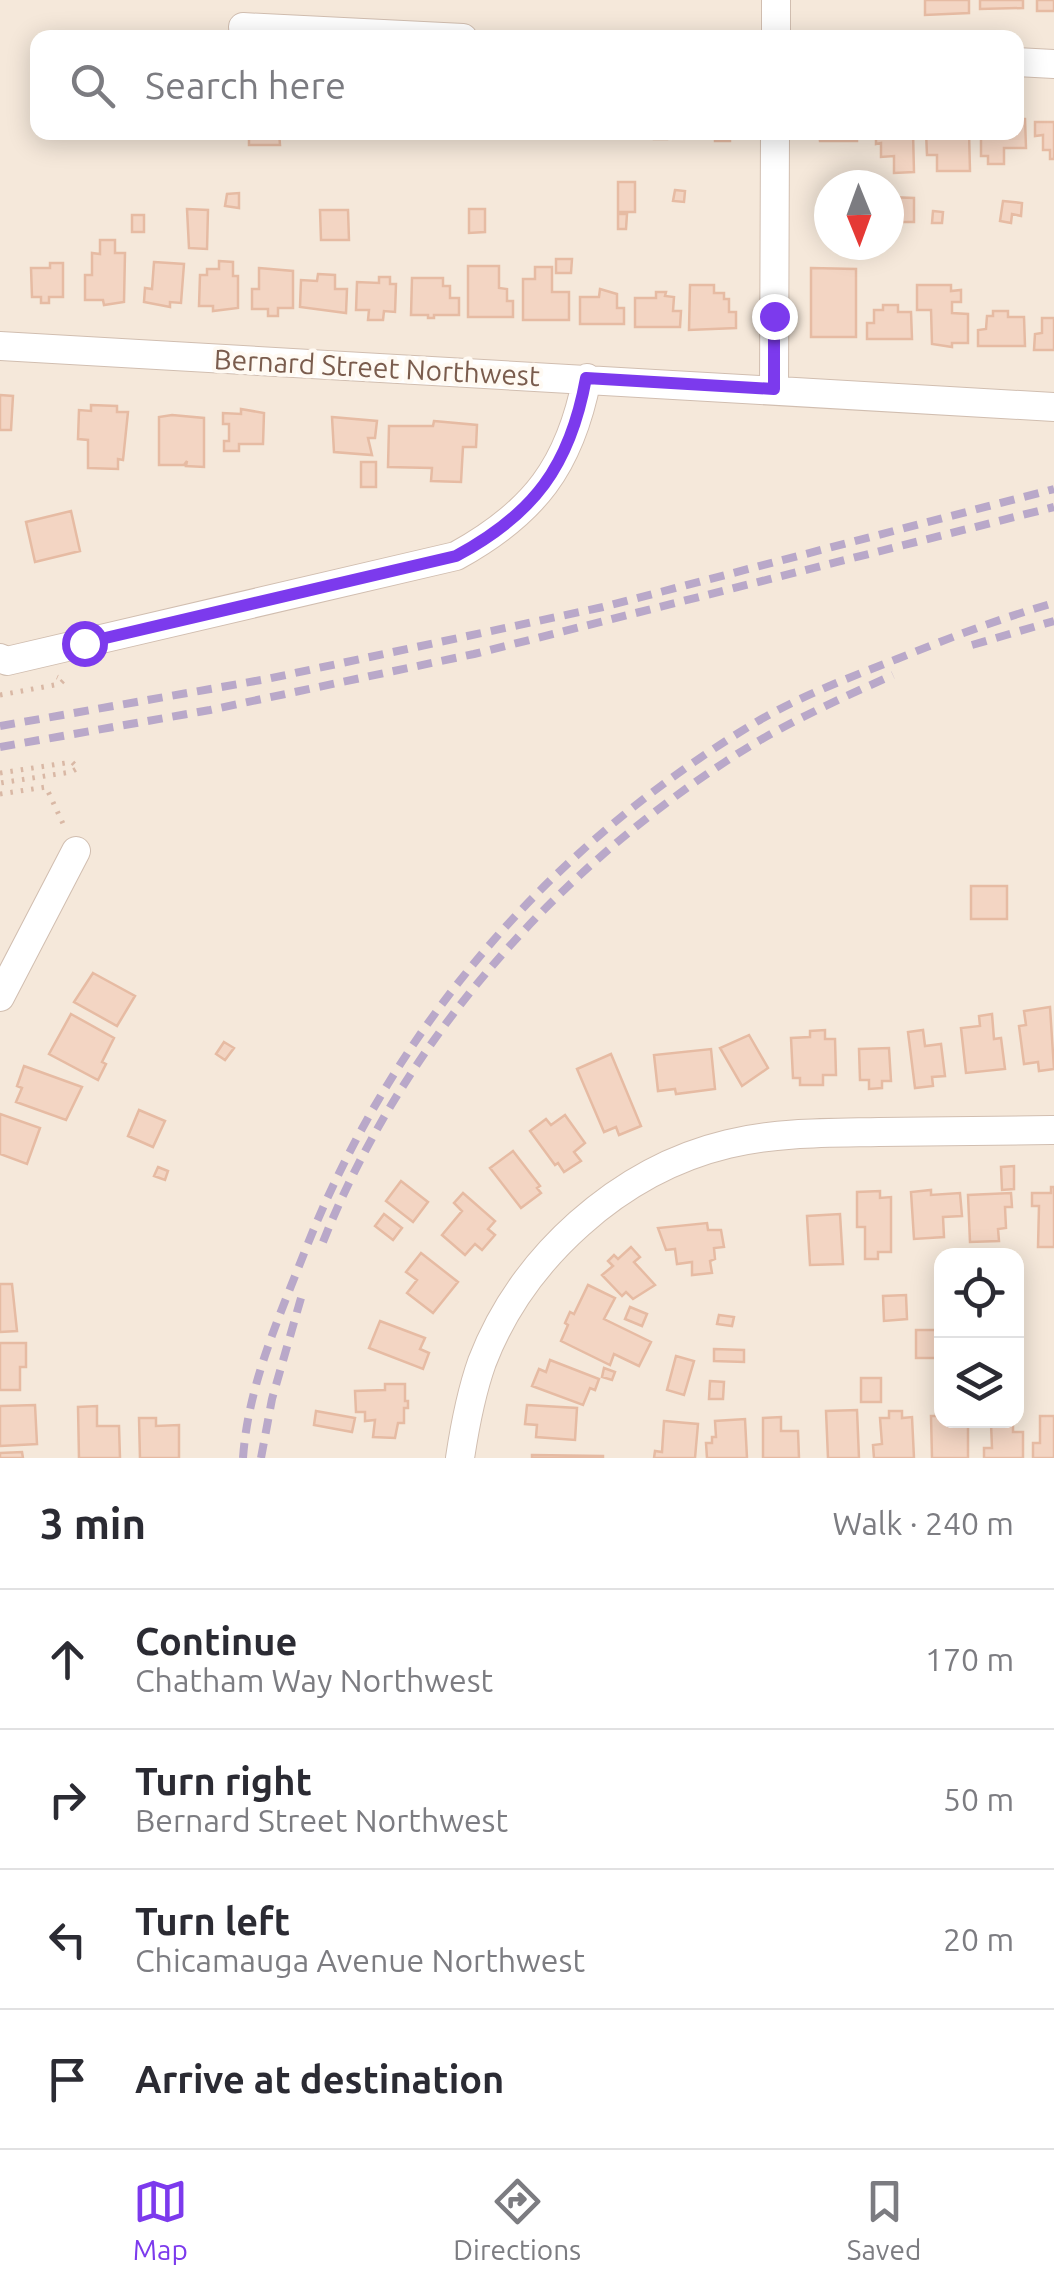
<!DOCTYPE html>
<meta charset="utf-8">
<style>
body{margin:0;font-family:Ubuntu,sans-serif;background:#f7f7f7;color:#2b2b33}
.controls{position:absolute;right:30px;bottom:30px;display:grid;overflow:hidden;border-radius:20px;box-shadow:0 5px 25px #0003}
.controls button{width:90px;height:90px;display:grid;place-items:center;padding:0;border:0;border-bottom:2px solid #e1e1e2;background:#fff;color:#2b2b33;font:50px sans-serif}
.compass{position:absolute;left:814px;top:170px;width:90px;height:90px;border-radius:50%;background:#fff;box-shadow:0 5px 25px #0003;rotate:179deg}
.stop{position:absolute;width:30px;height:30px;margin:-22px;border:8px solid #7c3aed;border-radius:50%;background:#fff}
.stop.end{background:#7c3aed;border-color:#fff;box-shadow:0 2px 10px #0008}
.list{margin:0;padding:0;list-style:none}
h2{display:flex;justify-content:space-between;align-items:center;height:130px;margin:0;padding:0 40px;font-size:42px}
h2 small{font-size:32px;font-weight:400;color:#7c7c81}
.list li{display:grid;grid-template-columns:65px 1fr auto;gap:30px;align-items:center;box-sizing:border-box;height:140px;padding:0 40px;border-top:2px solid #e1e1e2}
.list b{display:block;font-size:38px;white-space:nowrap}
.list p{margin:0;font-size:32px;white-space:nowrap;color:#7c7c81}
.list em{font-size:32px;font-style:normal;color:#7c7c81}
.icon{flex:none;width:55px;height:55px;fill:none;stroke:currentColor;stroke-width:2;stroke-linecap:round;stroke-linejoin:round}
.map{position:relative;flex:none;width:1054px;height:1458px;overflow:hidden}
.search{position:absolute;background:#fff;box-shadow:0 5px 25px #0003;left:30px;right:30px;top:30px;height:110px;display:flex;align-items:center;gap:25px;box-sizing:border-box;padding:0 35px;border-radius:20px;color:#7c7c81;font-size:38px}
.sheet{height:690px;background:#fff}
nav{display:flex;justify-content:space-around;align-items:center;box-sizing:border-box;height:140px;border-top:2px solid #e1e1e2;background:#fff;font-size:28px;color:#7c7c81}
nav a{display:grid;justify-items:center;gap:5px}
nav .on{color:#7c3aed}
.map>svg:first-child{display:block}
.residential{fill:#f5e8da;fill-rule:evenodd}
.building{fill:#f3d5c3;stroke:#e6bba3;stroke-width:2.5}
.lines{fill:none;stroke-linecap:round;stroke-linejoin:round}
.minor-casing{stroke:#d1beb0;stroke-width:30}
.path{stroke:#d9b8a5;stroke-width:5;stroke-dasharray:2.5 8;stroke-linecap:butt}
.minor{stroke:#fff;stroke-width:28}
.rail{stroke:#b9a8c9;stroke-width:8;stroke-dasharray:15 10;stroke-linecap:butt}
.route{stroke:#7c3aed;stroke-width:12}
.labels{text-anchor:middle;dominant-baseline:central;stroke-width:8;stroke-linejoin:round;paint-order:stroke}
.street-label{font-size:28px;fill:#7a5c4d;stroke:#fffaf3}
</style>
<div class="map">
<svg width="1054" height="1458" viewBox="0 0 1054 1458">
<rect width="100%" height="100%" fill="#fdf6ec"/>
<!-- residential -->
<path class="residential" d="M 0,0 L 1054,0 L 1054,1458 L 0,1458 ZM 38,38 L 1016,38 L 1016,132 L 38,132 ZM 829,185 L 889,185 L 889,245 L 829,245 ZM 942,1256 L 1016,1256 L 1016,1420 L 942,1420 Z"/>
<!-- building -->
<path class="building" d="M 925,0 L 969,0 L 969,13 L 925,15 Z
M 980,0 L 1023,0 L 1023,8 L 980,9 Z
M 1037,0 L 1054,0 L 1054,11 L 1037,11 Z
M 1016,119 L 1025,119 L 1026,148 L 1004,148 L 1004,164 L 988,164 L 988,156 L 981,156 L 981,134 L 978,132 L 1016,132 Z
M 1035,122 L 1054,122 L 1054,159 L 1050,159 L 1050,150 L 1043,150 L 1043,135 L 1035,136 Z
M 249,132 L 279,132 L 280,145 L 249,145 Z
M 414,132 L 458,132 L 458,136 L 414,137 Z
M 600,132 L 621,132 L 621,137 L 601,138 Z
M 674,132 L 667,135 L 667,139 L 654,139 L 654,133 L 638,132 Z
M 693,132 L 730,132 L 730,141 L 715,141 L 715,136 L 693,137 Z
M 819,132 L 857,132 L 857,141 L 820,141 Z
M 876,132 L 913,132 L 914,172 L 894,173 L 894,156 L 881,157 L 881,143 L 876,144 Z
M 926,132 L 969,132 L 970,171 L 937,171 L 937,155 L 927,155 Z
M 618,182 L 635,182 L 635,212 L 618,212 Z
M 675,190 L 685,191 L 684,202 L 673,201 Z
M 239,193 L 239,208 L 225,206 L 227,194 Z
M 889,197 L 914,198 L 914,222 L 889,222 Z
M 1003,201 L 1022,203 L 1021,216 L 1012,214 L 1011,223 L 1000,221 Z
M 187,209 L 208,210 L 207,249 L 189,248 Z
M 469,209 L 485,209 L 485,232 L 469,233 Z
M 320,210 L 348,210 L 349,240 L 321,240 Z
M 933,211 L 943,212 L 942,223 L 932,223 Z
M 618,214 L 627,214 L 626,229 L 618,229 Z
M 132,215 L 144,215 L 144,232 L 132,232 Z
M 100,240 L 115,240 L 115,253 L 125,253 L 124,302 L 104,305 L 103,300 L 85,300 L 85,275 L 92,275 L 92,253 L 100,254 Z
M 556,259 L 572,259 L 571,273 L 556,273 Z
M 219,261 L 233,262 L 233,276 L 238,276 L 238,308 L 213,311 L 213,306 L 199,306 L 200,275 L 207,275 L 207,269 L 219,269 Z
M 154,262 L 184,264 L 181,303 L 170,302 L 170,307 L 144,302 L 145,288 L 152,289 Z
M 50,263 L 63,263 L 63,297 L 49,297 L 49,303 L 41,303 L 41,297 L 32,297 L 31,268 L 50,268 Z
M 468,266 L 499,266 L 499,288 L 507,289 L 507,301 L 513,301 L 513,317 L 468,317 Z
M 535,267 L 552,267 L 552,292 L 569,292 L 569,320 L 523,320 L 523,279 L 535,279 Z
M 259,268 L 293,271 L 293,308 L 278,308 L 278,316 L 268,316 L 268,309 L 252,309 L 252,289 L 259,289 Z
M 811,268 L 856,269 L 856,337 L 811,337 Z
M 318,274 L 335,275 L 335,289 L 347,289 L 346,313 L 300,307 L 301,280 L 317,281 Z
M 379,277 L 390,277 L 390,284 L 396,284 L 395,312 L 384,311 L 383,320 L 368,320 L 369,310 L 356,310 L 357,282 L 379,283 Z
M 412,278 L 443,278 L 443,286 L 450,286 L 450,298 L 459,298 L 459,315 L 434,315 L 434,318 L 428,318 L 428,315 L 411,315 Z
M 690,285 L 714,285 L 714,293 L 724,293 L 724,299 L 729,299 L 729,312 L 736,312 L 736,328 L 689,330 Z
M 917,285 L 951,285 L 951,291 L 961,290 L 961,302 L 952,302 L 952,313 L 968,314 L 968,343 L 952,343 L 952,347 L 932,344 L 931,310 L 917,310 Z
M 600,289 L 617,294 L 617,308 L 624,308 L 624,324 L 580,324 L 580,297 L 599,297 Z
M 656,292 L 666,292 L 665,296 L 674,297 L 673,311 L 681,311 L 680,327 L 635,327 L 635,298 L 656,298 Z
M 883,305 L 898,305 L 898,312 L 911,312 L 912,339 L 867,339 L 867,323 L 874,323 L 874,310 L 883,310 Z
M 993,311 L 1008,311 L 1008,317 L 1024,317 L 1025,346 L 978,346 L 978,330 L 986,329 L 987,316 L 993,316 Z
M 1042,318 L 1054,318 L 1054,350 L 1034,350 L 1035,334 L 1042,333 Z
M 0,395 L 13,396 L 11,430 L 0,430 Z
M 91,405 L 117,406 L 117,412 L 128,412 L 123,460 L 118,459 L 118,469 L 88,468 L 88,440 L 78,439 L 79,410 L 91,411 Z
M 241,409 L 264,413 L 263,444 L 239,444 L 239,451 L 224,451 L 224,441 L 229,441 L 229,424 L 223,424 L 223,413 L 241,414 Z
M 172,415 L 204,418 L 204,467 L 186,466 L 187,461 L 184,465 L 159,465 L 159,417 Z
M 332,417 L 377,421 L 375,438 L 368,438 L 372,455 L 334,452 Z
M 434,421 L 477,425 L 476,447 L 463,447 L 461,482 L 431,481 L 432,468 L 388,467 L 389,426 L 433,426 Z
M 361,462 L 376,462 L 376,487 L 361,487 Z
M 71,511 L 80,551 L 35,562 L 26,522 Z
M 971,886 L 1007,886 L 1007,919 L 971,919 Z
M 93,973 L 135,996 L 117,1026 L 74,1002 Z
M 1050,1007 L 1054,1069 L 1039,1071 L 1038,1062 L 1024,1064 L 1019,1026 L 1026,1025 L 1024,1011 Z
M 71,1014 L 114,1038 L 102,1062 L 106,1064 L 98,1080 L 49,1054 Z
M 992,1014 L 994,1039 L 1001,1038 L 1005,1069 L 966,1073 L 961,1028 L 980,1026 L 979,1016 Z
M 825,1030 L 825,1039 L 835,1039 L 836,1075 L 823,1075 L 823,1085 L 800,1085 L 800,1078 L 793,1078 L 791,1038 L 810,1037 L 810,1031 Z
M 923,1030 L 925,1046 L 941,1044 L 945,1076 L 932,1077 L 933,1086 L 915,1088 L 908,1032 Z
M 749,1035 L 768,1068 L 742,1086 L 720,1048 Z
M 224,1042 L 234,1048 L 225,1060 L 216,1054 Z
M 889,1048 L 891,1081 L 882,1081 L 882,1088 L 869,1089 L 869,1080 L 860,1080 L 859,1049 Z
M 711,1049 L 715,1089 L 676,1094 L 675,1089 L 658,1091 L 654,1055 Z
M 611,1054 L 641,1126 L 619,1135 L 616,1127 L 604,1132 L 577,1069 Z
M 24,1066 L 82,1087 L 66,1120 L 16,1102 L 22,1088 L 17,1086 Z
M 139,1110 L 165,1121 L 153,1147 L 128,1136 Z
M 0,1114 L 40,1128 L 27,1164 L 0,1154 Z
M 565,1115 L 585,1143 L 574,1152 L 581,1161 L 564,1172 L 558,1163 L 555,1165 L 530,1131 L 546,1119 L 551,1125 Z
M 513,1151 L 540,1186 L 537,1188 L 541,1193 L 521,1208 L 490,1168 Z
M 1014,1166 L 1014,1189 L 1002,1190 L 1001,1167 Z
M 158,1167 L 168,1171 L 165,1180 L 154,1176 Z
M 401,1181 L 428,1202 L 413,1222 L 386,1201 Z
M 1051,1187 L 1054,1187 L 1054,1247 L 1038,1247 L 1039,1206 L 1032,1206 L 1032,1193 L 1051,1193 Z
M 931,1190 L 931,1195 L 960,1193 L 962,1216 L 943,1217 L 944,1237 L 914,1239 L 911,1192 Z
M 880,1191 L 880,1198 L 891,1197 L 891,1252 L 878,1252 L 878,1259 L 865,1259 L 865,1227 L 857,1227 L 857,1192 Z
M 463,1193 L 495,1221 L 488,1229 L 495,1235 L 482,1250 L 475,1244 L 465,1255 L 442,1235 L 462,1211 L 454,1203 Z
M 1011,1193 L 1012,1207 L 1005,1207 L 1006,1228 L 998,1229 L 999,1241 L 970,1242 L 968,1195 Z
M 384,1214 L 402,1228 L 393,1240 L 375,1226 Z
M 840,1214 L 843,1264 L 810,1265 L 807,1216 Z
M 707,1223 L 708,1230 L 721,1230 L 724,1247 L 714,1248 L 715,1259 L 710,1261 L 712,1273 L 692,1275 L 692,1262 L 677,1264 L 675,1249 L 666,1250 L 658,1228 Z
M 631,1247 L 640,1257 L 634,1262 L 655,1285 L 633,1299 L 626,1292 L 622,1296 L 602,1275 L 613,1266 L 608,1261 L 614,1255 L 618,1259 Z
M 421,1253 L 458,1282 L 433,1313 L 407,1293 L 417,1280 L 406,1272 Z
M 0,1284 L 12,1284 L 17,1331 L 0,1332 Z
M 588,1285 L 615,1298 L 604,1319 L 651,1342 L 639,1366 L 614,1354 L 610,1365 L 561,1341 L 568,1325 L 565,1323 L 570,1312 L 574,1314 Z
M 906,1295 L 907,1319 L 884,1321 L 883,1296 Z
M 630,1307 L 647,1314 L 642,1326 L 625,1319 Z
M 719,1315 L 734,1317 L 732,1326 L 717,1324 Z
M 380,1321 L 425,1338 L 420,1349 L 429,1353 L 423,1369 L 369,1348 Z
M 916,1330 L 937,1330 L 936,1358 L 916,1358 Z
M 0,1343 L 26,1343 L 26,1367 L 20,1367 L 20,1390 L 0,1390 Z
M 714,1349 L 744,1350 L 744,1362 L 714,1361 Z
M 676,1356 L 694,1361 L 684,1395 L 667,1390 Z
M 550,1360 L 599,1379 L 595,1390 L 590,1388 L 583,1405 L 532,1386 L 539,1369 L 546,1372 Z
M 604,1368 L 615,1372 L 612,1380 L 602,1377 Z
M 861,1378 L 881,1378 L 881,1402 L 861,1402 Z
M 710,1381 L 724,1382 L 723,1399 L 709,1399 Z
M 385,1384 L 405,1384 L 405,1401 L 408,1401 L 408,1408 L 404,1408 L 404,1423 L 398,1423 L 395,1438 L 373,1437 L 375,1420 L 365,1421 L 365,1412 L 356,1412 L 355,1391 L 385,1390 Z
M 35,1405 L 37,1444 L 0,1446 L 0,1406 Z
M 527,1405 L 577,1408 L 575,1440 L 536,1437 L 537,1425 L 525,1424 Z
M 97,1406 L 97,1426 L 119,1426 L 120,1458 L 79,1458 L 78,1407 Z
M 857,1410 L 859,1458 L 828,1458 L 826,1411 Z
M 316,1411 L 355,1418 L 352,1432 L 314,1425 Z
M 889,1411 L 902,1411 L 902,1418 L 912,1417 L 914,1458 L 874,1458 L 873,1445 L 882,1444 L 880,1418 L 889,1418 Z
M 931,1416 L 942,1416 L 942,1420 L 968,1420 L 968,1458 L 932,1458 Z
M 1040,1416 L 1054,1416 L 1054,1458 L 1033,1458 L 1033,1443 L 1040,1443 Z
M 781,1417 L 781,1431 L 798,1431 L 799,1458 L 763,1458 L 763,1418 Z
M 139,1418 L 156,1418 L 156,1426 L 179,1425 L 179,1458 L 140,1458 Z
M 745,1419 L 747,1458 L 707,1458 L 706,1443 L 712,1443 L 712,1437 L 716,1437 L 715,1421 Z
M 664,1421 L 698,1424 L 695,1458 L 654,1458 L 655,1451 L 662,1452 Z
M 991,1423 L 1013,1423 L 1013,1432 L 1023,1432 L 1023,1458 L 984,1458 L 984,1448 L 992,1448 Z
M 22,1452 L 23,1458 L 0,1458 L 0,1453 Z
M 532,1455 L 603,1456 L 603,1458 L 532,1458 Z"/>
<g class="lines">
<!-- minor casing -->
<g class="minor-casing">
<path id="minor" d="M 243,27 L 463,38
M 776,38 L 776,0
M 1016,62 L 1054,64
M 0,346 L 1054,407
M 774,389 L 775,132
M 0,658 L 7,661 L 456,556 C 534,513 570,466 587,378
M 0,997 L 76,851
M 460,1458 C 465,1425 471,1393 482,1362 C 522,1258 619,1170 728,1144 C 778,1132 829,1133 879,1132 C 938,1131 996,1131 1054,1130"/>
</g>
<!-- path -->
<path class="path" d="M 0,695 L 60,684 L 64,680 L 57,677
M 0,773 L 72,762 L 78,768 L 71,772 L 0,783
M 0,794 L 46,787 L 65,828"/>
<!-- minor -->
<use href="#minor" class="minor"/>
<!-- rail -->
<path class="rail" d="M 972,645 L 1054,621
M 0,726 L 267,679 L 603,607 L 1054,489
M 0,747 L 210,710 L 474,654 L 1054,507
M 323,1242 C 401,1046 549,877 725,762 C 777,727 835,701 893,675
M 243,1458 C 248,1387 277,1322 303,1256 C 390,1031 546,849 753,724 C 798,697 848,678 897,659 C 949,638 1001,618 1054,603
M 261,1458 L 272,1399 L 301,1298"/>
</g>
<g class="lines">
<!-- route -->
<path class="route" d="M 84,643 L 456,556 C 534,514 570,466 586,378 L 774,389 L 774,316"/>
</g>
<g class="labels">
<!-- street labels -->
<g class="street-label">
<text transform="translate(377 367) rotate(3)">Bernard Street Northwest</text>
</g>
</g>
</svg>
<div class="controls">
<button><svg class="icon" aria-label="locate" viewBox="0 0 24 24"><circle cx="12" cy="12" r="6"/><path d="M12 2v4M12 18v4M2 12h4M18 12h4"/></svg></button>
<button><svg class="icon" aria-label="layers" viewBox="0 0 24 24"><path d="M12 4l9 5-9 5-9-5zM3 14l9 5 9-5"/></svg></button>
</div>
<svg class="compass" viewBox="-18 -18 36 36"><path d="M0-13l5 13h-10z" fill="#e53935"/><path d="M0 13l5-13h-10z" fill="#7c7c81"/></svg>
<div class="stop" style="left:84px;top:643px"></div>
<div class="stop end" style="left:774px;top:316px"></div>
<div class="search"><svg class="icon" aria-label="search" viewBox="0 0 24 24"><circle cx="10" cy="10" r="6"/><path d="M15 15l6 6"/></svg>Search here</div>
</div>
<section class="sheet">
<h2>3 min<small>Walk · 240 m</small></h2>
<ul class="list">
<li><svg class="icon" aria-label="ahead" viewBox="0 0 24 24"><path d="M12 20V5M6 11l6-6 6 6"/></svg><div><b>Continue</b><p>Chatham Way Northwest</p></div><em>170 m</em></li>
<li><svg class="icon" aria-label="right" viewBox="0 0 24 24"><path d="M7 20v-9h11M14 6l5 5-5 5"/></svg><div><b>Turn right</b><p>Bernard Street Northwest</p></div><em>50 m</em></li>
<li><svg class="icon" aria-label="left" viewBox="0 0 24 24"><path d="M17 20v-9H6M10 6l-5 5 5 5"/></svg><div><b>Turn left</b><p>Chicamauga Avenue Northwest</p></div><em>20 m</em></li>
<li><svg class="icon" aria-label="arrive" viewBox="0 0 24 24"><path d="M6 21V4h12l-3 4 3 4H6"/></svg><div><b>Arrive at destination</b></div></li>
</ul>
</section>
<nav>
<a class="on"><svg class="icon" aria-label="map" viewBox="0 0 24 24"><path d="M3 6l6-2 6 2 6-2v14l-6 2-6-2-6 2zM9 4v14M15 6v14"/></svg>Map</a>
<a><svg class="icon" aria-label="directions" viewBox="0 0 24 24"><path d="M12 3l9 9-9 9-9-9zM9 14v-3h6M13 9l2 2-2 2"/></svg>Directions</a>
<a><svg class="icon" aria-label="saved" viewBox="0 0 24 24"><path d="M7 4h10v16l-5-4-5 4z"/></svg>Saved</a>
</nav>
